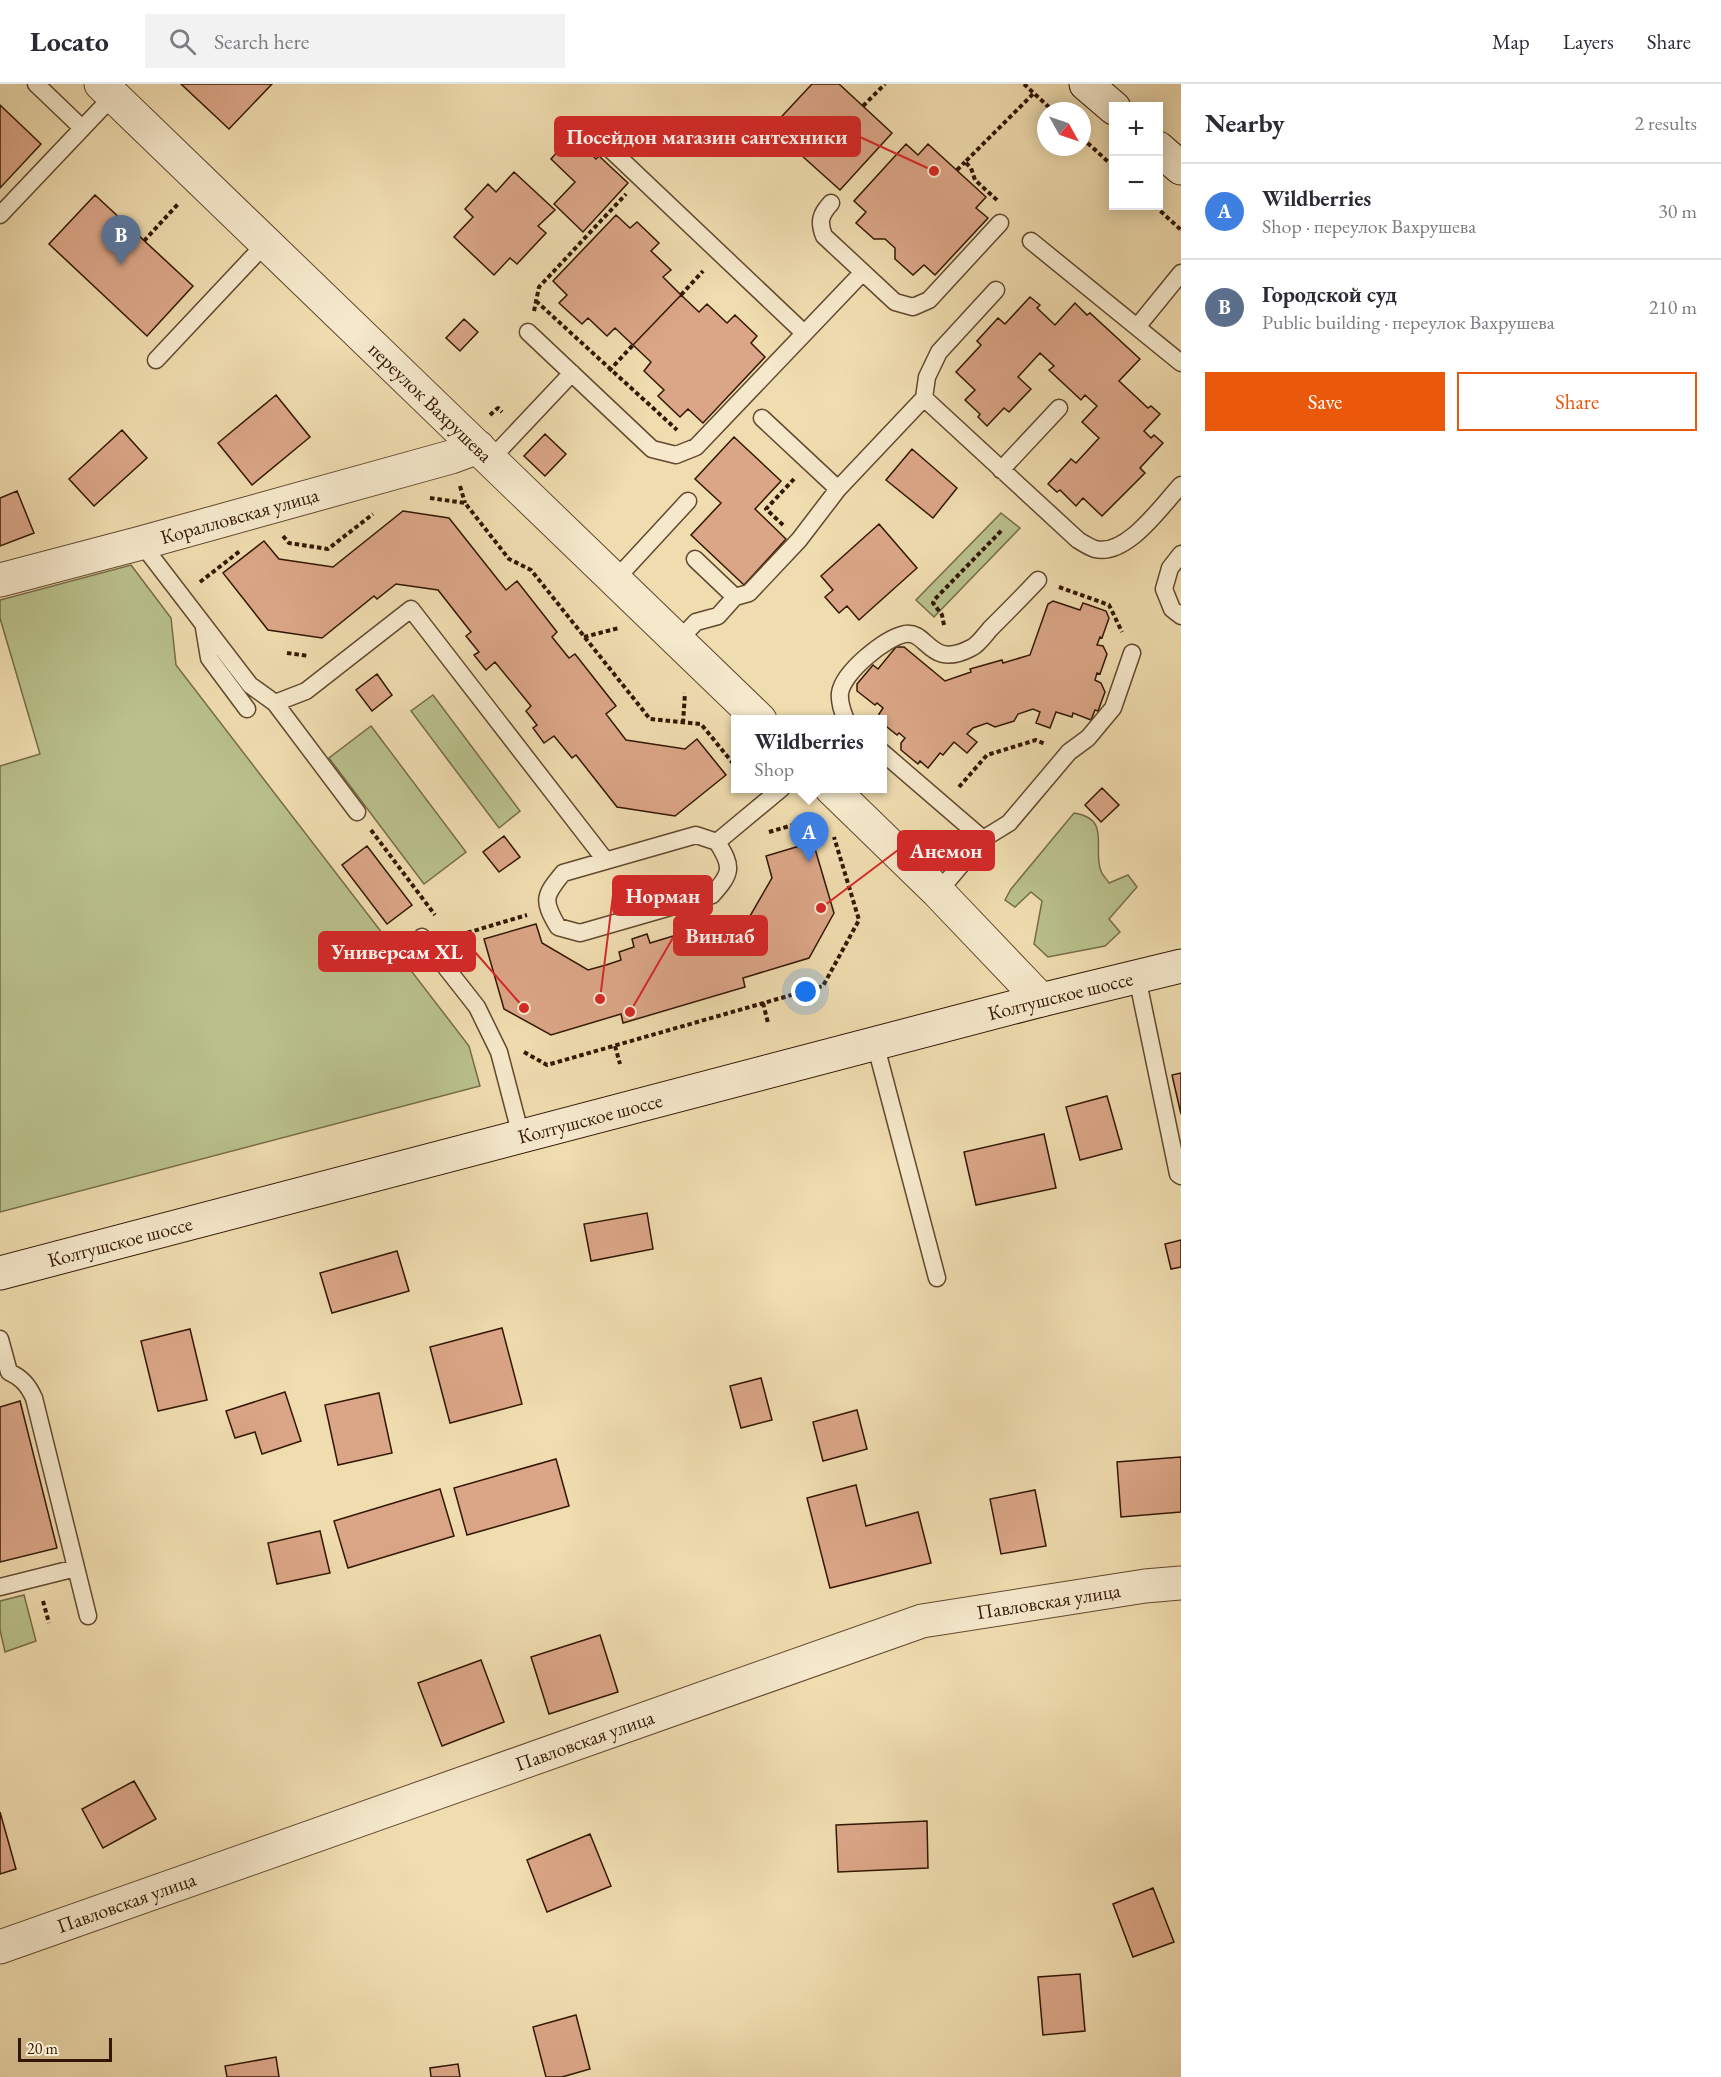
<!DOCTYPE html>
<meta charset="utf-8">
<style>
body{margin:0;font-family:"EB Garamond",serif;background:#f2f2f3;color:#2b2b33}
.controls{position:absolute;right:18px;top:18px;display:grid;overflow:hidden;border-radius:0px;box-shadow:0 3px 15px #0003}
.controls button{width:54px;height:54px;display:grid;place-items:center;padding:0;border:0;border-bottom:2px solid #e1e1e2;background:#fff;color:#2b2b33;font:30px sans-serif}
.compass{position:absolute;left:1037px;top:18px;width:54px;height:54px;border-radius:50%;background:#fff;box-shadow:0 3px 15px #0003;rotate:130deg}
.scale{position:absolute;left:18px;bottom:15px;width:94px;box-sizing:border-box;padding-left:6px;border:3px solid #331703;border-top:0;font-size:16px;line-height:21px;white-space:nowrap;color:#331703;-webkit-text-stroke:4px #f5e8cb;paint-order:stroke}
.you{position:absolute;left:806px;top:908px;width:21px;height:21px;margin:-15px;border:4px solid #fff;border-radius:50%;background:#1a73e8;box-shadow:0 0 0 9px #1a73e833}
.badge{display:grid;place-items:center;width:39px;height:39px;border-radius:50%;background:#ea580c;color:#fff;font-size:20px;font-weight:700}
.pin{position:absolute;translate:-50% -50px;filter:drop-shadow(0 2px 3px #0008)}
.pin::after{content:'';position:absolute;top:32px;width:21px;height:18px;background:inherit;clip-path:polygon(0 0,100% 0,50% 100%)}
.popup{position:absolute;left:731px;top:631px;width:156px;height:78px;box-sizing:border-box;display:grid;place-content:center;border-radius:0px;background:#fff;filter:drop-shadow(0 2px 4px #0005);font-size:20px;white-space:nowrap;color:#7c7c81}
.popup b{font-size:22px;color:#2b2b33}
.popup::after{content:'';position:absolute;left:50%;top:100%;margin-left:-12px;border:12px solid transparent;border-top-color:#fff}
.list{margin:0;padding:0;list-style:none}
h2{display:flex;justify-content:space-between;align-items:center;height:78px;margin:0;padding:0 24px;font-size:26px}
h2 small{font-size:20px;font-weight:400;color:#7c7c81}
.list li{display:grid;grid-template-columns:39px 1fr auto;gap:18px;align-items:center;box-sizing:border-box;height:96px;padding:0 24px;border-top:2px solid #e1e1e2}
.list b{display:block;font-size:22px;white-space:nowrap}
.list p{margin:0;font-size:20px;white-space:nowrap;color:#7c7c81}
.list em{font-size:20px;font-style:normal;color:#7c7c81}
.actions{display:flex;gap:12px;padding:18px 24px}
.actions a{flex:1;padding:14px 0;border:2px solid #ea580c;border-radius:0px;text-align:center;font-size:21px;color:#ea580c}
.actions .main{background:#ea580c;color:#fff}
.icon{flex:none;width:33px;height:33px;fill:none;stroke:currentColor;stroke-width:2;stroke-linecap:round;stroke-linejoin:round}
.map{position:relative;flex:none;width:1181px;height:1993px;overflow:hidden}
header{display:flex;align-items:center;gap:36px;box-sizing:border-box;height:84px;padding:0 30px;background:#fff;border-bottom:2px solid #e1e1e2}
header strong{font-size:28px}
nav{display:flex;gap:33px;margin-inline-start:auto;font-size:21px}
.search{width:420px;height:54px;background:#f2f2f3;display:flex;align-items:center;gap:15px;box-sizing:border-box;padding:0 21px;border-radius:0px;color:#7c7c81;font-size:22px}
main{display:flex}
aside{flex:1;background:#fff}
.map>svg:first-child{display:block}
.green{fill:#b9c08b;stroke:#766c47;stroke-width:1.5}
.building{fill:#dba687;stroke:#331703;stroke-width:1.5}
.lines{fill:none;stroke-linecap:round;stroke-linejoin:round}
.lane-casing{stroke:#62482e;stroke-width:19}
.street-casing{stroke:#62482e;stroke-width:35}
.secondary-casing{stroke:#331703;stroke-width:35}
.path{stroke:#331703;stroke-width:4;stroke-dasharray:4.5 3;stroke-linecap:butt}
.lane{stroke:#f5e8cb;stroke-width:16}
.street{stroke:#f5e8cb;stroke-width:33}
.secondary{stroke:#f5e8cb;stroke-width:33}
.labels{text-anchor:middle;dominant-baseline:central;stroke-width:4.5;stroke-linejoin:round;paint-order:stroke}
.street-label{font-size:20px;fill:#331703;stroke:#f5e8cb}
.leader{fill:none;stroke:#d62828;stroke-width:2}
.callout-dot{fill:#d62828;stroke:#f5e8cb;stroke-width:2}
.callout{fill:#d62828;stroke:#d62828;stroke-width:2}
.callout-label{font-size:21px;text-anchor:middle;font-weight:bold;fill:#fff}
</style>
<header>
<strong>Locato</strong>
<div class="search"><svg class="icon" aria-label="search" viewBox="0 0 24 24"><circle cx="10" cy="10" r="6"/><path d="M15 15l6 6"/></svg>Search here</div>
<nav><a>Map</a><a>Layers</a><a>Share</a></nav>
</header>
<main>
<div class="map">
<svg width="1181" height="1993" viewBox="0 0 1181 1993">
<rect width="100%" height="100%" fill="#efdcaf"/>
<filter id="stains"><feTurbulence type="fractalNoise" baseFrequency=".00333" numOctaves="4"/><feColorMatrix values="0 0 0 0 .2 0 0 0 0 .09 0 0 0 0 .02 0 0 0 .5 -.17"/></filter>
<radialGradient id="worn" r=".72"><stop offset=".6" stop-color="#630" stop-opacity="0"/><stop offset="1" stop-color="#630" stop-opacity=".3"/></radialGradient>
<!-- green -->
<path class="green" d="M 1001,429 L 1020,444 L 934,533 L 916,516 Z
M 131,481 L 171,534 L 176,581 L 469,962 L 480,1002 L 0,1128 L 0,682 L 40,670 L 0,534 L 0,516 Z
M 433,611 L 520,727 L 499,744 L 411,627 Z
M 371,642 L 466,768 L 424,800 L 329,674 Z
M 1074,729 C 1112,735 1092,764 1101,787 C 1102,791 1107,795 1109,799 L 1128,791 L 1137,803 L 1109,835 L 1120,848 L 1105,862 L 1048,873 L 1034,860 L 1042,817 L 1031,808 L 1015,823 L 1005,816 L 1011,805 Z
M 24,1511 L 36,1557 L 5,1568 L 0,1546 L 0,1517 Z"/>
<!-- building -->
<path class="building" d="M 181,0 L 272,0 L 229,45 Z
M 812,0 L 839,0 L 892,49 L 840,106 L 771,44 Z
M 0,21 L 41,60 L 0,104 Z
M 571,52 L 596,75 L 599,72 L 628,99 L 583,148 L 554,120 L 575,98 L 551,75 Z
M 906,60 L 918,71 L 928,60 L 986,113 L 976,124 L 988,134 L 935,191 L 924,181 L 913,191 L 895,175 L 895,164 L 885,155 L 874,155 L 856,139 L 866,128 L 854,117 Z
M 514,88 L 555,126 L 538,142 L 546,149 L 517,180 L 510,174 L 494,191 L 454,153 L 473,133 L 465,125 L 488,100 L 496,108 Z
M 95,111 L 193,202 L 147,252 L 49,160 Z
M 616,131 L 630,144 L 637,138 L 659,159 L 651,167 L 671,186 L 663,193 L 681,211 L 633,261 L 615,244 L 607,252 L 588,234 L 582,240 L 559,219 L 567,211 L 553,197 Z
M 681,211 L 699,228 L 707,220 L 727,239 L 735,231 L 757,252 L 751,259 L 765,273 L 703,339 L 688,325 L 680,333 L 658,312 L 664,306 L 644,287 L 651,278 L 633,261 Z
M 1030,213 L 1040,221 L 1037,224 L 1055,241 L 1075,219 L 1087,231 L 1090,229 L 1140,275 L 1119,297 L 1148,324 L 1151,322 L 1160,330 L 1144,347 L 1151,354 L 1154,351 L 1163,359 L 1140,384 L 1145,389 L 1102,432 L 1083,414 L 1076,422 L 1060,406 L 1057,408 L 1048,400 L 1071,375 L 1076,379 L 1099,354 L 1082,338 L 1097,322 L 1085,311 L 1081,316 L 1049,286 L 1054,282 L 1040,269 L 1018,293 L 1031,305 L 1009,328 L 1004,324 L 987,342 L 978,333 L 980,330 L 965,316 L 975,306 L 956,288 L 981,261 L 977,257 L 998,234 L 1005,240 Z
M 464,235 L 478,248 L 460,267 L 446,254 Z
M 276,311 L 310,353 L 252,401 L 218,359 Z
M 122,346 L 147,374 L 94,422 L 69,395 Z
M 545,350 L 566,370 L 545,392 L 524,372 Z
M 734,353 L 781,397 L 755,425 L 786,455 L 744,501 L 691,451 L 721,419 L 695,395 Z
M 912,365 L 957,404 L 933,434 L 886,396 Z
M 17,407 L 34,449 L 0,462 L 0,414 Z
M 403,427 L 449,434 L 506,506 L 517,497 L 557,548 L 552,553 L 569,574 L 575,570 L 616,622 L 606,630 L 626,656 L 685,665 L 697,655 L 726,691 L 675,732 L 617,723 L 576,671 L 572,674 L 554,652 L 544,659 L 533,644 L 537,641 L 526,627 L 531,622 L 495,578 L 486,586 L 474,571 L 479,568 L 466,552 L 471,548 L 438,506 L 396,500 L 377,515 L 374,512 L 322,554 L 268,546 L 223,489 L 264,457 L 279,475 L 333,483 Z
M 879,440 L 917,484 L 859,536 L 847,522 L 839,529 L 825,513 L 833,506 L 821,492 Z
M 1053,517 L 1080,526 L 1083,519 L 1106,527 L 1109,534 L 1102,554 L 1100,553 L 1097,561 L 1103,562 L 1107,570 L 1100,590 L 1097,589 L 1095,596 L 1101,599 L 1105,608 L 1098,627 L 1095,626 L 1091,636 L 1073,629 L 1072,633 L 1056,628 L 1050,644 L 1036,639 L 1040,628 L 1033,625 L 1018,630 L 1014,637 L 995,643 L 987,639 L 973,644 L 967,650 L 977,658 L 967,669 L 954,658 L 943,671 L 940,669 L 928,684 L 920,677 L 918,680 L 901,666 L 901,659 L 905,654 L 899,649 L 897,651 L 882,639 L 882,636 L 879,636 L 879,630 L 883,624 L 877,619 L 875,621 L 857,607 L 857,600 L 873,581 L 878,585 L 896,563 L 904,563 L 945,597 L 971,588 L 970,585 L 1002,576 L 1003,579 L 1030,571 L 1048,520 Z
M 377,590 L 392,611 L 372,627 L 356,606 Z
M 1102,704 L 1119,721 L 1101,738 L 1085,721 Z
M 504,752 L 520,773 L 499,788 L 483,768 Z
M 813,758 L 834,829 L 809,874 L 743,894 L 745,903 L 623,939 L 621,930 L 551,951 L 504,925 L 484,855 L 536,840 L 542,859 L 588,886 L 606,881 L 621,876 L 619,868 L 634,863 L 632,855 L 647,850 L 650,859 L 680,850 L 678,841 L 693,837 L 696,845 L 711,841 L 713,849 L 746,839 L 772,794 L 766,772 Z
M 367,762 L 412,821 L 387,840 L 342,781 Z
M 1181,989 L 1181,1030 L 1172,991 Z
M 1107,1012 L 1122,1065 L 1080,1076 L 1066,1023 Z
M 1044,1050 L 1056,1104 L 976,1121 L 964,1068 Z
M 647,1129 L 653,1165 L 591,1177 L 584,1140 Z
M 1181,1156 L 1181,1183 L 1171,1185 L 1165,1160 Z
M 397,1167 L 409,1207 L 332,1229 L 320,1189 Z
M 502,1244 L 522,1320 L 450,1339 L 430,1263 Z
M 190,1245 L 207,1316 L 158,1327 L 141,1257 Z
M 761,1294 L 772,1336 L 741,1344 L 730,1302 Z
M 285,1308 L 301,1357 L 262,1370 L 255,1348 L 235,1354 L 226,1327 Z
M 379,1309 L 392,1369 L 338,1381 L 325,1321 Z
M 20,1317 L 57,1464 L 0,1478 L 0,1323 Z
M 857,1326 L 867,1365 L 823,1377 L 813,1338 Z
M 1181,1373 L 1181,1428 L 1121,1433 L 1117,1378 Z
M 556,1375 L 569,1422 L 467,1451 L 454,1404 Z
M 856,1401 L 866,1442 L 918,1428 L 931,1479 L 830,1504 L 807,1414 Z
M 440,1405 L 454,1452 L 348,1484 L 334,1437 Z
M 1035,1406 L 1046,1462 L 1001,1470 L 990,1415 Z
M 320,1447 L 330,1489 L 277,1500 L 268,1459 Z
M 600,1551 L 618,1608 L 549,1630 L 531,1573 Z
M 481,1576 L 504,1638 L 442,1662 L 418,1599 Z
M 134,1697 L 156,1735 L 103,1764 L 82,1725 Z
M 0,1728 L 16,1785 L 0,1790 Z
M 927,1737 L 928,1784 L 838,1788 L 836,1741 Z
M 590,1750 L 611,1802 L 547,1828 L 527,1776 Z
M 1153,1804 L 1174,1858 L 1133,1873 L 1113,1820 Z
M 1080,1890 L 1085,1947 L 1043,1951 L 1038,1893 Z
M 576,1931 L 590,1985 L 562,1993 L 546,1993 L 533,1943 Z
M 276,1973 L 279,1993 L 227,1993 L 225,1982 Z
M 458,1980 L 460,1993 L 431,1993 L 430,1984 Z"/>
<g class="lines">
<!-- lane casing -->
<g class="lane-casing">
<path id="lane" d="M 36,0 L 82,44
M 591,47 L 804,249
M 831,119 C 821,130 818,137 824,152 L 895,218 L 913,223 L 929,216 L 1000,139
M 0,131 L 113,12
M 1031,157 L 1181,279
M 1137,243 L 1181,189
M 528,248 L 652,365 L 676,371 L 696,363 L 863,188
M 156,276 L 266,159
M 924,314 L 1078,456 C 1083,459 1089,463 1095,465 C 1127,473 1162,421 1181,401
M 762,334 L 838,405
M 490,376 L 572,289
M 1001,386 L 1059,324
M 141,459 L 250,601 L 275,619 L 306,607 L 411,525 L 606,777
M 1181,470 L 1170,484 L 1164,505 L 1172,525 L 1181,532
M 695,475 L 735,513
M 615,496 L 688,417
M 204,544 L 209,574 L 247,625
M 678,557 L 696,538 L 718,532 L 735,513 L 749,509 L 799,456 L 838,405 L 924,314 L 927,293 L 939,268 L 996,206
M 275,619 L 357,728
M 846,636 C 842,627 839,619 840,609 C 843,588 885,554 905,550 C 928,546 929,586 971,564 C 978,561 985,551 990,545 C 1006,529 1022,513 1038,496
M 882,668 L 983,755
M 696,751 L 717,758 C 733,783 732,789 712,811 L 580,849 L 558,843 C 542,816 544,812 563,789 Z
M 717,758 L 782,704
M 938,808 L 983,755 L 1009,739 L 1069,668 L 1088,654 L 1113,624 L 1132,569
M 422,853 L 477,923 L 499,968 L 521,1052
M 1137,893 L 1178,1090 L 1181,1092
M 875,959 L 937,1194
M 0,1255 L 9,1288 C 22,1294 28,1301 34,1314 L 88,1532
M 0,1503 L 76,1484"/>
</g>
<!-- street casing -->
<g class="street-casing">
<g id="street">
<path id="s1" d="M 101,0 L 760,636"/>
<path id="s2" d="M 0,496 L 141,459 L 451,373 L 478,363"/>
<path d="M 831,704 L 938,808 L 1041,916"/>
<path id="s3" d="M 0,1863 L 922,1537 L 1145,1502 L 1181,1499"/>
</g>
</g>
<!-- secondary casing -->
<g class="secondary-casing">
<g id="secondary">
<path d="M 1086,0 L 1114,24"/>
<path d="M 1158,64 L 1181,84"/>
<path id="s4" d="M 0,1189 L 1041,916 L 1181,882"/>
</g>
</g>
<!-- path -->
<path class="path" d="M 1024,0 L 1053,27
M 863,22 L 885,0
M 1082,54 L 1114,83
M 957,86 L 965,78
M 997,116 L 975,96 L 971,84 L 965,78 L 1034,9
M 1155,122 L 1181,146
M 144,157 L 178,120
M 681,211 L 703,187
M 536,217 L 677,346
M 534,227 L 539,203 L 626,110
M 609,287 L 633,261
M 490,331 L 498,324 L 502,328
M 460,402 L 465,419
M 430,414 L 465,419 L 509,475 L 531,486 L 650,635 L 701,640 L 736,683
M 783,441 L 766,425 L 794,395
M 283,452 L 289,459 L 328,465 L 373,430
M 200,498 L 240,467
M 1059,503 L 1109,521 L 1122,548
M 944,541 L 942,531 L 933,519 L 935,515 L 1003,445
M 584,553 L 619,544
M 287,569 L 309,572
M 683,639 L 685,609
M 959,703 L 987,671 L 1036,656 L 1045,660
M 371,746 L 435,831
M 769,748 L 817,734
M 453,853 L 527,831
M 763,919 L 768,939
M 615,962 L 620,980
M 524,968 L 547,981 L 823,902 L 859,836 L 834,753
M 43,1517 L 49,1539"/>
<!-- lane -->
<use href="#lane" class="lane"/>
<!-- street -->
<use href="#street" class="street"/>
<!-- secondary -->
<use href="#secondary" class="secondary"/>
</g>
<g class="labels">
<!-- street labels -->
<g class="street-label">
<text stroke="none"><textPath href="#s1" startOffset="458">переулок Вахрушева</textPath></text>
<text stroke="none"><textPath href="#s2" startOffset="248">Коралловская улица</textPath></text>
<text stroke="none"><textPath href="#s4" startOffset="1096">Колтушское шоссе</textPath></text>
<text stroke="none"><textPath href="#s4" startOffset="610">Колтушское шоссе</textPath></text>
<text stroke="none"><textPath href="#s4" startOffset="124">Колтушское шоссе</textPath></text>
<text stroke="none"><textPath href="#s3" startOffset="1106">Павловская улица</textPath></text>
<text stroke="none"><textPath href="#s3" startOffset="620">Павловская улица</textPath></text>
<text stroke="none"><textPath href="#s3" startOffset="134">Павловская улица</textPath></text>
</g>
</g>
<!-- callouts -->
<path class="leader" d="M934 87L860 53M821 824L898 766M600 915L613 811M630 928L674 852M524 924L475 868"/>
<g class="callout-dot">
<circle cx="934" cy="87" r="6"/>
<circle cx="821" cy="824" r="6"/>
<circle cx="600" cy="915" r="6"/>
<circle cx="630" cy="928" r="6"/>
<circle cx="524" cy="924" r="6"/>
</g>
<g class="callout">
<rect x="555" y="33" width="305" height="39" rx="6"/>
<rect x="898" y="747" width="96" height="39" rx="6"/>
<rect x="613" y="792" width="99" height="39" rx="6"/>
<rect x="674" y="832" width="93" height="39" rx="6"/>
<rect x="319" y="848" width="156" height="39" rx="6"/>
</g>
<g class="callout-label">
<text x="707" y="60">Посейдон магазин сантехники</text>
<text x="946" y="774">Анемон</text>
<text x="663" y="819">Норман</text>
<text x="720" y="859">Винлаб</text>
<text x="397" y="875">Универсам XL</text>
</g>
<rect width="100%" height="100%" filter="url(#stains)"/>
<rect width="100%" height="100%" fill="url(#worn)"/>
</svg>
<div class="controls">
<button>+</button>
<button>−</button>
</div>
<svg class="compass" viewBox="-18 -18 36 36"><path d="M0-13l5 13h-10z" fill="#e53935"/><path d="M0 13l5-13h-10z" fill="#7c7c81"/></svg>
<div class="scale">20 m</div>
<div class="you"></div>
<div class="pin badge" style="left:809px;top:778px;background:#3f7fe0">A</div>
<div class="popup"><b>Wildberries</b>Shop</div>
<div class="pin badge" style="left:121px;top:181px;background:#5c6f8a">B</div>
</div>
<aside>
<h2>Nearby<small>2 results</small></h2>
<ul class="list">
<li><span class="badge" style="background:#3f7fe0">A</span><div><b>Wildberries</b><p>Shop · переулок Вахрушева</p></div><em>30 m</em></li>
<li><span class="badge" style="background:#5c6f8a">B</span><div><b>Городской суд</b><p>Public building · переулок Вахрушева</p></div><em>210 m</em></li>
</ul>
<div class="actions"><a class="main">Save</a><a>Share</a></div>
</aside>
</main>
